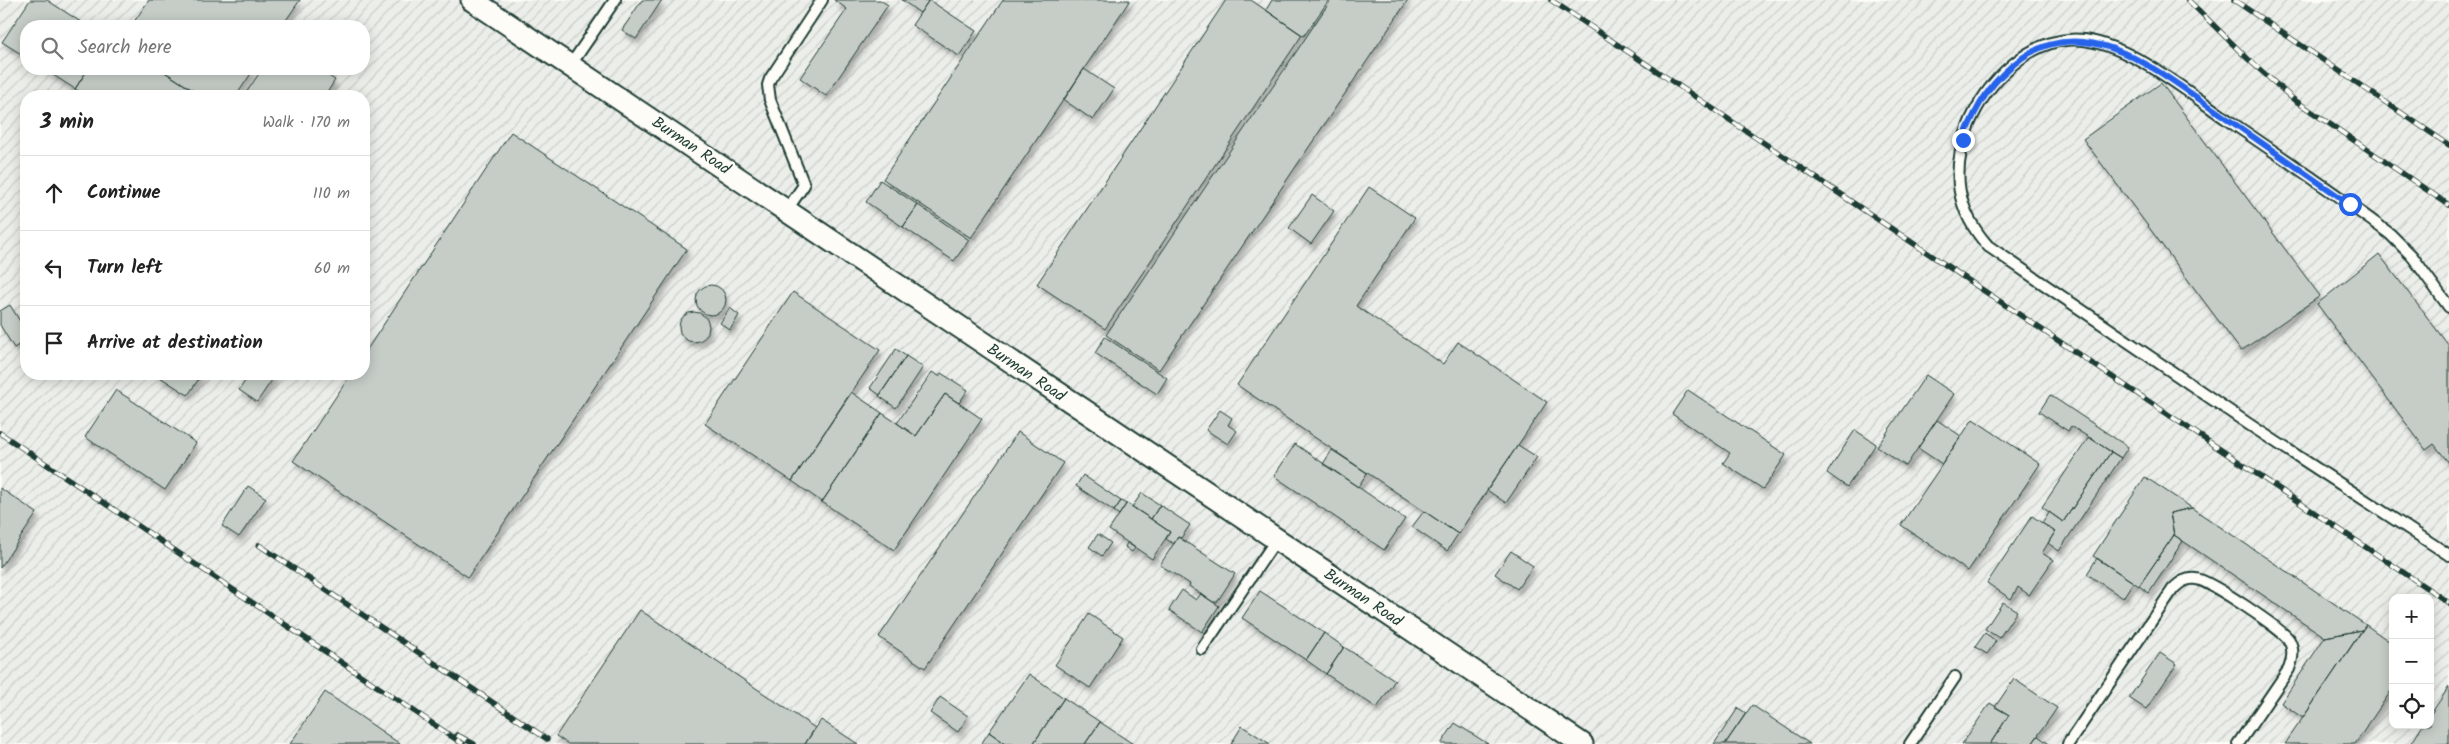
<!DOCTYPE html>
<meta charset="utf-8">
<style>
body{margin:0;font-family:Kalam,sans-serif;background:#f6f6f6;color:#222}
.controls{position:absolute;right:15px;bottom:15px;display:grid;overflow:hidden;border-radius:10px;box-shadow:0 2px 12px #0003}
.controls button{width:45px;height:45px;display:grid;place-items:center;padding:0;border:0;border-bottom:1px solid #e0e0e0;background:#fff;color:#222;font:25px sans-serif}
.stop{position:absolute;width:15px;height:15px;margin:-11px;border:4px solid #2563eb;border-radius:50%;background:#fff}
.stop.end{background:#2563eb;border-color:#fff;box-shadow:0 1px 5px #0008}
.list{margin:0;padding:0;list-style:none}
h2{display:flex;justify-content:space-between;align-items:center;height:65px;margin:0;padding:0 20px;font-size:21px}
h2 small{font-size:16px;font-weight:400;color:#767676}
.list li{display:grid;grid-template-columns:32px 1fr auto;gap:15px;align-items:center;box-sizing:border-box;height:75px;padding:0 20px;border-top:1px solid #e0e0e0}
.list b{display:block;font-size:19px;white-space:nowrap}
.list em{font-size:16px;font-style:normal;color:#767676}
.icon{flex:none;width:28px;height:28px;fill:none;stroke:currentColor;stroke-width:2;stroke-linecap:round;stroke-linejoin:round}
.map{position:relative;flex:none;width:2449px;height:744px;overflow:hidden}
.search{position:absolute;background:#fff;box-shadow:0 2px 12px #0003;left:20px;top:20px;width:350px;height:55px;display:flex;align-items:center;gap:12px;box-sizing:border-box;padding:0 18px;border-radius:20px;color:#767676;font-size:19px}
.panel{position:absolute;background:#fff;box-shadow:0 2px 12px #0003;left:20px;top:90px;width:350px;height:290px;border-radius:20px}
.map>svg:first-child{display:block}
.industrial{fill:url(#industrial-furrows);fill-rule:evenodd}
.building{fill:#c6cdc7;stroke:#1f3d34;filter:url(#shadow)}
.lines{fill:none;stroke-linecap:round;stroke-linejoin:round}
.service-casing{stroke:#1f3d34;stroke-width:14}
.minor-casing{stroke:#1f3d34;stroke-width:25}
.service{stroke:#fdfcf7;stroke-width:10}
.minor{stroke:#fdfcf7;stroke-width:21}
.rail-casing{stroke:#1f3d34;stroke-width:5.5}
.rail{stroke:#fdfcf7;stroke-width:4;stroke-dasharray:11;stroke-linecap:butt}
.route{stroke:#2563eb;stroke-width:6}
.labels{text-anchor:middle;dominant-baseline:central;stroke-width:5;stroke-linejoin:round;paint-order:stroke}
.street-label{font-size:16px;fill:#1f3d34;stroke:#fdfcf7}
</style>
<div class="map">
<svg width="2449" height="744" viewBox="0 0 2449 744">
<defs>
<pattern id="industrial-furrows" width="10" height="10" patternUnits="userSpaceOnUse" patternTransform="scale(1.25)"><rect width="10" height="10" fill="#eceee9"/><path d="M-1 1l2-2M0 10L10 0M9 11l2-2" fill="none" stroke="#cacdc8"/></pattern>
<filter id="shadow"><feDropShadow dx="3" dy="5.5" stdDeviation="2.5" flood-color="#0004"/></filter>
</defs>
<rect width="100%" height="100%" fill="#fdfcf7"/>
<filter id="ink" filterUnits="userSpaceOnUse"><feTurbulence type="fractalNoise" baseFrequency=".02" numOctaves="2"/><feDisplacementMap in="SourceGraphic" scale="10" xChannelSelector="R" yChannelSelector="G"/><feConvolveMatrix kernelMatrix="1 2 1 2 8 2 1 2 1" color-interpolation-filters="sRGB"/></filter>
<g filter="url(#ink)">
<!-- industrial -->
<path class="industrial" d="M 0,0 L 2444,0 L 2449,4 L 2449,744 L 0,744 ZM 26,26 L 364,26 L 364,69 L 26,69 ZM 26,96 L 364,96 L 364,374 L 26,374 ZM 2393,598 L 2430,598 L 2430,725 L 2393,725 Z"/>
<!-- building -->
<path class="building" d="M 30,0 L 47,0 L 87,26 L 26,26 L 26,57 L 2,42 Z
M 149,0 L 300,0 L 282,26 L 131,26 Z
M 642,0 L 662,0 L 636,39 L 622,30 Z
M 834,0 L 880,0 L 888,5 L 826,96 L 800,78 L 847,9 Z
M 902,0 L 929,0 L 920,13 Z
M 929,0 L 976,31 L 959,56 L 912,25 Z
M 1003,0 L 1130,0 L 971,238 L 883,179 Z
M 1226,0 L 1251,0 L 1302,35 L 1105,329 L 1037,284 Z
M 1272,0 L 1329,0 L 1304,36 L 1266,10 Z
M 1331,0 L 1408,0 L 1159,370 L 1106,335 Z
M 44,69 L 88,69 L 75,89 Z
M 88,69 L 160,69 L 202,96 L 87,96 L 75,89 Z
M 160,69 L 254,69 L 236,96 L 202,96 Z
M 262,69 L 318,69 L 335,80 L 325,96 L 244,96 Z
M 1084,69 L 1114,89 L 1093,120 L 1064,100 Z
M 2161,83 L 2320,296 L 2241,351 L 2083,139 Z
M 511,132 L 687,249 L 468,577 L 293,461 L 351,374 L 364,374 L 364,354 Z
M 880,180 L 918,205 L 903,227 L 866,202 Z
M 1369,187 L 1415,218 L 1356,306 L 1443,364 L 1458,342 L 1547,402 L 1458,534 L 1237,385 Z
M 1312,195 L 1334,211 L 1311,244 L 1289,228 Z
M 918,205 L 969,240 L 954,261 L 903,227 Z
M 2379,254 L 2449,346 L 2449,463 L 2434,444 L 2426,450 L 2317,304 Z
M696 300a15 15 0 1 1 30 0a15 15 0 1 1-30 0Z
M 793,292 L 880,350 L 792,481 L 705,424 Z
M 10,305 L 26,331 L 26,340 L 14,348 L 0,325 L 0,311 Z
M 730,308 L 739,315 L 730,330 L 720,323 Z
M679 327a15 15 0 1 1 30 0a15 15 0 1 1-30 0Z
M 1105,337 L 1167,378 L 1157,394 L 1095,353 Z
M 896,349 L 906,356 L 880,395 L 870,388 Z
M 906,356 L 923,367 L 896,408 L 879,396 Z
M 932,372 L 939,376 L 941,373 L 968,390 L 959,403 L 945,394 L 916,436 L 897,423 Z
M 155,374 L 202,374 L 188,395 Z
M 250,374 L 276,374 L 257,402 L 239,390 Z
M 1926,375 L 1954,394 L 1906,466 L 1877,447 Z
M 116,390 L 196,443 L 165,490 L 85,437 Z
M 1688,390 L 1786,455 L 1763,489 L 1723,463 L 1730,453 L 1672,414 Z
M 851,392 L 882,413 L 822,502 L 792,481 Z
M 945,394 L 982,419 L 894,550 L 822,502 L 882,413 L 916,436 Z
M 2050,395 L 2128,447 L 2121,458 L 2071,426 L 2068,431 L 2039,412 Z
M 1220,410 L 1232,418 L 1228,425 L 1237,431 L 1228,444 L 1206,430 Z
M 1973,419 L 2040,464 L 1968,571 L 1901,525 Z
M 1937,420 L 1961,436 L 1942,464 L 1918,448 Z
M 1855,430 L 1876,444 L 1847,487 L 1827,473 Z
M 1018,432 L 1063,463 L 925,668 L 879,637 Z
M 2089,437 L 2111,452 L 2063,522 L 2042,507 Z
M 1295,444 L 1405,519 L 1384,550 L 1274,476 Z
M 1518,445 L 1537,457 L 1506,503 L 1487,490 Z
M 1332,450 L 1367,473 L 1358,487 L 1323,464 Z
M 2111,452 L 2121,458 L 2059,551 L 2048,543 L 2055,532 L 2042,523 L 2049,512 L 2063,522 Z
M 1083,475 L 1121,501 L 1114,511 L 1076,486 Z
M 2145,477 L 2192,508 L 2170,513 L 2174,535 L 2139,586 L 2093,556 Z
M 248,486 L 266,498 L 239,537 L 222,526 Z
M 0,488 L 37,513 L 0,568 Z
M 1142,493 L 1160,505 L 1151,519 L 1132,507 Z
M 1121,501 L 1126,504 L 1119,515 L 1114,511 Z
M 1127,503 L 1170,532 L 1152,559 L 1109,530 Z
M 1160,505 L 1190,525 L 1181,538 L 1178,537 L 1174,544 L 1166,539 L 1170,532 L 1151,519 Z
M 2192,508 L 2366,625 L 2362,630 L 2325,637 L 2174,535 L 2170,513 Z
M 1424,511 L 1458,534 L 1447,551 L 1412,527 Z
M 2032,516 L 2055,532 L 2042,553 L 2053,560 L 2029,595 L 2018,587 L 2011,599 L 1987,583 Z
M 1098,534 L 1111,543 L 1102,556 L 1089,547 Z
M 2174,535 L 2183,541 L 2149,593 L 2139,586 Z
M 1178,537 L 1235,574 L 1217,602 L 1213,602 L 1189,586 L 1190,584 L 1160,565 Z
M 1127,543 L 1135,548 L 1132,552 L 1125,547 Z
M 1511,551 L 1533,566 L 1517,589 L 1495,574 Z
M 2097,558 L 2133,582 L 2123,598 L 2087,574 Z
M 1182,590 L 1196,600 L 1201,594 L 1219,606 L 1202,632 L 1169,610 Z
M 1260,591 L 1324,633 L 1306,660 L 1242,618 Z
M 2003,602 L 2017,611 L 1999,638 L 1985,629 Z
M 640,610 L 815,728 L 805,744 L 568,744 L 556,736 Z
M 1089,614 L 1123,637 L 1090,688 L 1055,665 Z
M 2366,625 L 2393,644 L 2393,688 L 2355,744 L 2285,744 Z
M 2362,630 L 2303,718 L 2281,703 L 2325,637 Z
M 1324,633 L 1344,647 L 1326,674 L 1306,660 Z
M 1985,633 L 1996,641 L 1987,654 L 1975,647 Z
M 1344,647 L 1395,680 L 1377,708 L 1326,674 Z
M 2160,653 L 2177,664 L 2146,709 L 2129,698 Z
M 1029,674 L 1064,698 L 1033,744 L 1006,744 L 989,732 Z
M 2014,679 L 2057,708 L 2032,744 L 1990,744 L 2009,715 L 1995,707 Z
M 2449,687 L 2449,744 L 2411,744 L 2423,725 L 2430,725 L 2430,715 Z
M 325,692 L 400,744 L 290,744 Z
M 940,697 L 968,716 L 958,732 L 930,713 Z
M 1064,698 L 1100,722 L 1085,744 L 1033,744 Z
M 1990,703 L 2009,715 L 1990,744 L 1962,744 Z
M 1752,705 L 1810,744 L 1725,744 Z
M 1738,708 L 1746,713 L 1725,744 L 1714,744 Z
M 821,720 L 858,744 L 805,744 Z
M 1100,722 L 1133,744 L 1085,744 Z
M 1455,723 L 1488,744 L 1441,744 Z
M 1242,726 L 1270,744 L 1231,744 Z
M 989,732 L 1006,744 L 981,744 Z
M 2038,736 L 2048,743 L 2048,744 L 2032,744 Z"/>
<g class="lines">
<!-- service casing -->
<g class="service-casing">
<path id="service" d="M 570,66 L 615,0
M 786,211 L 804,185 L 770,100 L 768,85 L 770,79 L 822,0
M 2449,307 L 2412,256 L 2390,234 C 2338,195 2285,159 2232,123 C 2190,94 2135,47 2084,40 C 2032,34 1985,82 1968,127 C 1951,172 1956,210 1988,246 L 2250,425 L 2449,555
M 1202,649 L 1276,540
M 1910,744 L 1955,677
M 2068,744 L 2173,589 C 2180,582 2186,578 2196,579 C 2209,580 2282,629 2289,640 C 2294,649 2293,659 2289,669 L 2238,744"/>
</g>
<!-- minor casing -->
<g class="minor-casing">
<path id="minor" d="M 472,0 L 1582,744"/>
</g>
<!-- service -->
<use href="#service" class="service"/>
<!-- minor -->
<use href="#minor" class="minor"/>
<!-- rail casing -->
<g class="rail-casing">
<path id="rail" d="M 1551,0 L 2449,603
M 2188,0 L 2248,59 L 2293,99 L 2449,205
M 2234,0 L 2449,145
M 0,433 L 463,744
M 259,545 L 547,739
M 457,735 L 474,744"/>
</g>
<!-- rail -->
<use href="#rail" class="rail"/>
</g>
</g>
<g class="lines" filter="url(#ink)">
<!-- route -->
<path class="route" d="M 1963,140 C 1976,106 1992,79 2022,58 C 2090,11 2163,75 2219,113 C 2262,143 2306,174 2350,204"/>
</g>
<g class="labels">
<!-- street labels -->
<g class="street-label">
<text transform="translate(691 146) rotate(34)">Burman Road</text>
<text transform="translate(1026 373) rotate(34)">Burman Road</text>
<text transform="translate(1363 598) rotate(34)">Burman Road</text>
</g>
</g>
</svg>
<div class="controls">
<button>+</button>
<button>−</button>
<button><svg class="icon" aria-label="locate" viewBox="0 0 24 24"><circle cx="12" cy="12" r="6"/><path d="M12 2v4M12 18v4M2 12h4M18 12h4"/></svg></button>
</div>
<div class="stop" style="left:2350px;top:204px"></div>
<div class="stop end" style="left:1963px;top:140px"></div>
<div class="search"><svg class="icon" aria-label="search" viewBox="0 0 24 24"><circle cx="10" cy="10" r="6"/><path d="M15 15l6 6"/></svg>Search here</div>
<section class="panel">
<h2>3 min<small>Walk · 170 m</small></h2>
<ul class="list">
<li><svg class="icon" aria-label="ahead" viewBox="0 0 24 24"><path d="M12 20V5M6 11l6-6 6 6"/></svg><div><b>Continue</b></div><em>110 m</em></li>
<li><svg class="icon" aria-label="left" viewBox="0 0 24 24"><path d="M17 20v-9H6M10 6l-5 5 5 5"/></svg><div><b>Turn left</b></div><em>60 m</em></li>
<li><svg class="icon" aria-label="arrive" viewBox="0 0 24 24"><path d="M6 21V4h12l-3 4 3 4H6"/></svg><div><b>Arrive at destination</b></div></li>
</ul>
</section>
</div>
